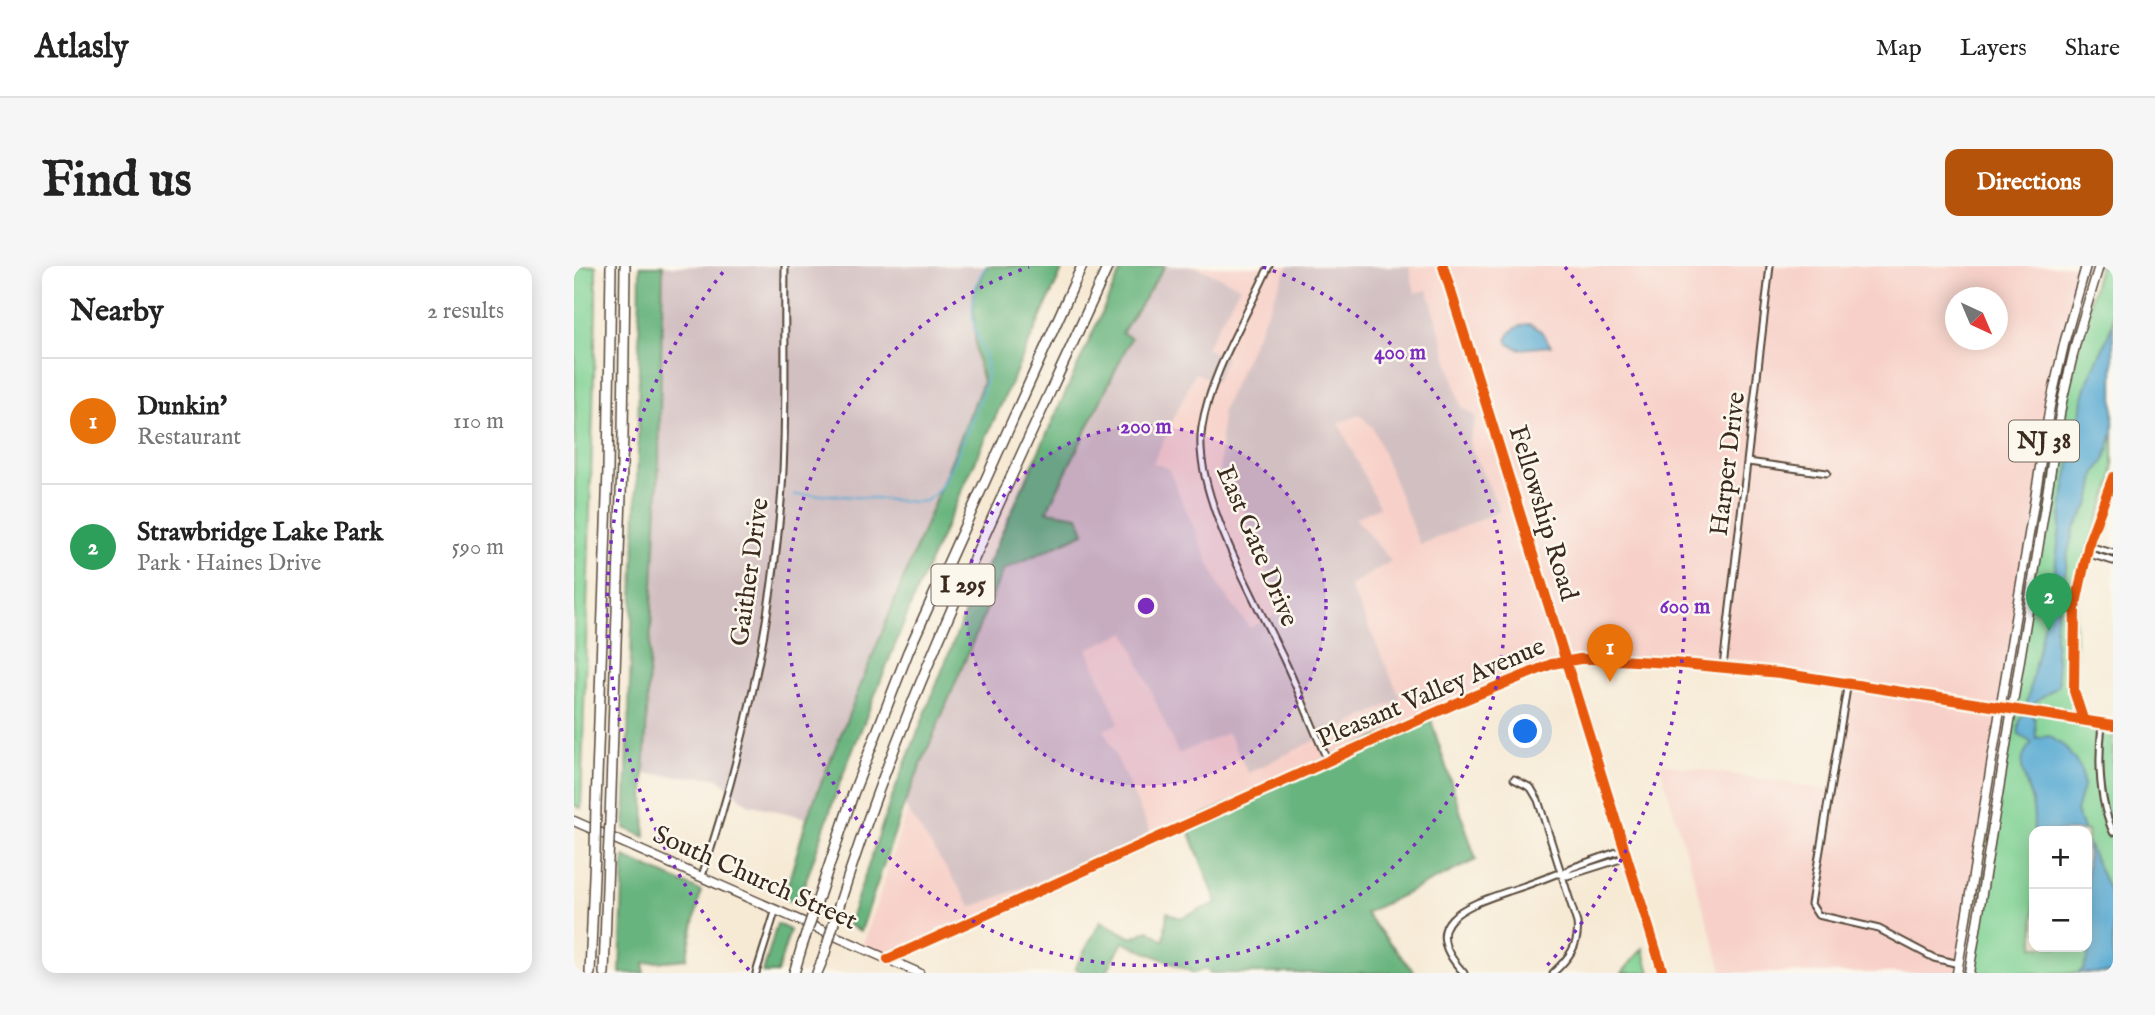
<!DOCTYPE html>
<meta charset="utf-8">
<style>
body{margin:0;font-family:"IM FELL English",serif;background:#f6f6f6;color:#222}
.controls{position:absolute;right:21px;bottom:21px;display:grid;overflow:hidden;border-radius:14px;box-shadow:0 4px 18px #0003}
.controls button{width:63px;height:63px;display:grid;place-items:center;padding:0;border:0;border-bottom:2px solid #e0e0e0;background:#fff;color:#222;font:35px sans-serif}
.compass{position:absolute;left:1371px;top:21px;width:63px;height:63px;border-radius:50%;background:#fff;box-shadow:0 4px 18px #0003;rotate:136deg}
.you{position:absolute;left:952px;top:466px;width:24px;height:24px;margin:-18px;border:5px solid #fff;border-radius:50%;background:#1a73e8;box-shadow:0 0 0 10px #1a73e833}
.badge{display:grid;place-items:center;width:46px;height:46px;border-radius:50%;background:#b45309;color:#fff;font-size:23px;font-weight:700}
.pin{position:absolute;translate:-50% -58px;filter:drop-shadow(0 2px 4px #0008)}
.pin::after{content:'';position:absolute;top:37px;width:24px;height:21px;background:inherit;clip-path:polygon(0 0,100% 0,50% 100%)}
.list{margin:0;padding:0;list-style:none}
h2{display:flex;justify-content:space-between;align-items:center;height:91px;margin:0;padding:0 28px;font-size:30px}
h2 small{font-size:23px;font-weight:400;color:#767676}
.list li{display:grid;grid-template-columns:46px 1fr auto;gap:21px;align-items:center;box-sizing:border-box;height:126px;padding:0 28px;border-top:2px solid #e0e0e0}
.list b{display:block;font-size:26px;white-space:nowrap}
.list p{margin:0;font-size:23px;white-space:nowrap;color:#767676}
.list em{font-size:23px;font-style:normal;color:#767676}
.map{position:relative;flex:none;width:1539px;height:707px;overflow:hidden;border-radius:14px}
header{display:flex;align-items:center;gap:42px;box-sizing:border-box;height:98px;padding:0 35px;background:#fff;border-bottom:2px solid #e0e0e0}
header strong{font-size:33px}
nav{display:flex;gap:38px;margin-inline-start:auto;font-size:24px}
.intro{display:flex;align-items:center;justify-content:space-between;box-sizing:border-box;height:168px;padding:0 42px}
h1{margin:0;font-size:49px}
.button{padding:18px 32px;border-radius:14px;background:#b45309;color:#fff;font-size:24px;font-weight:700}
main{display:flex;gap:42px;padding:0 42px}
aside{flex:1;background:#fff;border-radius:14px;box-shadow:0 4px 18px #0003}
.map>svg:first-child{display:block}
.built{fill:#f7d1c9;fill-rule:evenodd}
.industrial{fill:#d2bfc1}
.green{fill:#80d294;stroke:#5e7e59;stroke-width:2;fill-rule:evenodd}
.forest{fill:#68b47e;stroke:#526f4e;stroke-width:2}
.water{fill:#58aad3;stroke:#4a6a78;stroke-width:2}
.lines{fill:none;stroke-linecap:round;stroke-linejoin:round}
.stream{stroke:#58aad3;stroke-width:2}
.minor-casing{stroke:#574739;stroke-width:9}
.tertiary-casing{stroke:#574739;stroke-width:10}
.primary-casing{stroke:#574739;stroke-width:11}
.trunk-casing{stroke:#574739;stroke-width:11}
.motorway-casing{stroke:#574739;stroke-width:12}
.minor{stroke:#fff;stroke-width:5}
.tertiary{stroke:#fff;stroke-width:6}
.primary{stroke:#fff;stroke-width:8}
.trunk{stroke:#fff;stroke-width:8}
.motorway{stroke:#fff;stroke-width:9}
.motorway-bridge-casing{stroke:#574739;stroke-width:12;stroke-linecap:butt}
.motorway-bridge{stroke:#fff;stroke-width:9}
.cycleway-casing{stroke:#fbf7ec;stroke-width:15}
.cycleway{stroke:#e8590c;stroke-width:10}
.ring{fill:none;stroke:#7b2cbf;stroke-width:3.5;stroke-dasharray:3.5 7}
.labels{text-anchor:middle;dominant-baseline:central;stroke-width:5;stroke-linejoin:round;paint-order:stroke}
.shield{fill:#fbf7ec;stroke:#75685c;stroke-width:2}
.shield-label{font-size:24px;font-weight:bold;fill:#3b2a1e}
.street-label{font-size:26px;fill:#3b2a1e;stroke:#fbf7ec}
.centre{fill:#7b2cbf;stroke:#fbf7ec;stroke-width:3.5}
.ring-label{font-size:21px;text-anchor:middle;font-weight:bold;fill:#7b2cbf;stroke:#fbf7ec;stroke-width:5;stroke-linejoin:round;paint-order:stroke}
</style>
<header>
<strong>Atlasly</strong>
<nav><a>Map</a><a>Layers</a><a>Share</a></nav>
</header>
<div class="intro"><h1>Find us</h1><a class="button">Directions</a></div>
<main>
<aside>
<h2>Nearby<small>2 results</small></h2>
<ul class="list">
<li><span class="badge" style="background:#e8710a">1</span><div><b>Dunkin'</b><p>Restaurant</p></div><em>110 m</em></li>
<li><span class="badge" style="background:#2e9e5b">2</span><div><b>Strawbridge Lake Park</b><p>Park · Haines Drive</p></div><em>590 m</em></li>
</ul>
</aside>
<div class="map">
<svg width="1539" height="707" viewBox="0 0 1539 707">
<rect width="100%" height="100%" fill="#fbf7ec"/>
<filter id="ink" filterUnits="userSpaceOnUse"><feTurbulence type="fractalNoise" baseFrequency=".0143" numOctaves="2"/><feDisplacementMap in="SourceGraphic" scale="14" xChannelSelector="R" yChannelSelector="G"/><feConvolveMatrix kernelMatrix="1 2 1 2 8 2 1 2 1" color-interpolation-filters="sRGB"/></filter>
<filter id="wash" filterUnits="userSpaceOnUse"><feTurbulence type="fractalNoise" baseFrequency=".00686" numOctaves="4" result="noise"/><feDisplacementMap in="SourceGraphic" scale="28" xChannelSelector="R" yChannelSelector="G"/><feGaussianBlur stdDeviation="1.57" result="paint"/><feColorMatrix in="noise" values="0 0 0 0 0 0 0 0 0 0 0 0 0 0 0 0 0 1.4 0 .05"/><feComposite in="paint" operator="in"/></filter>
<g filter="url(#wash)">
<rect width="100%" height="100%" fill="#f6ead5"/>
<!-- built -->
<path class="built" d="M 566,0 L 1512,0 L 1491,74 L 1383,707 L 1149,707 L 1085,497 L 1256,524 L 1274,417 L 1149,401 L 1024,393 L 970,400 L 314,693 L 288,682 L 356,474 L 450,250 ZM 1381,32 L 1423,32 L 1423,74 L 1381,74 Z"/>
<!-- industrial -->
<path class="industrial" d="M 89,0 L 413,0 L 399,29 L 402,88 L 409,116 L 233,552 L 174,538 L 144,512 L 70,508 L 85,197 Z
M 591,0 L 620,0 L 666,20 L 632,82 L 652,92 L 642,115 L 621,107 L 579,197 L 594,202 L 646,322 L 676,362 L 709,346 L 655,207 L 646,210 L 648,145 L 714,0 L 835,0 L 841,27 L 854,24 L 887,141 L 902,151 L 895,177 L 926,245 L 846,279 L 799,162 L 786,149 L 765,157 L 805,241 L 781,252 L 817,295 L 776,320 L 827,433 L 674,507 L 654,467 L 604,488 L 552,366 L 513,383 L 545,457 L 530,464 L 579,572 L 398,641 L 330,539 L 429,304 L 509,266 L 473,246 L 557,72 L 547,67 Z"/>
<!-- green -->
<path class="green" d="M 1,0 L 22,0 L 22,45 L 7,542 L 0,539 Z
M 1525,0 L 1539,0 L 1539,213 L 1512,287 L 1501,342 L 1502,436 L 1509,453 L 1539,459 L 1539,707 L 1395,707 L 1481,173 ZM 1460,565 L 1513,565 L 1513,681 L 1460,681 Z
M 1069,682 L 1076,707 L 1048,707 Z"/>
<!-- forest -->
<path class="forest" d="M 66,0 L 89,0 L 85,197 L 70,508 L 71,571 L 51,562 L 64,183 Z
M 413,0 L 490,0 L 346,317 L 266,516 L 224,638 L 210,632 L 233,552 L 409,116 L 402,88 L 399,29 Z
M 549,0 L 591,0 L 548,67 L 557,72 L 473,245 L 504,250 L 510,267 L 429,304 L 330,539 L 287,665 L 274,659 L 316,536 L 387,357 Z
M 855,448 L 902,594 L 791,647 L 841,707 L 637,707 L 631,703 L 620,707 L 549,676 L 532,707 L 510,707 L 501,702 L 527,655 L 558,672 L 575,664 L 590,675 L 593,646 L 606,652 L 643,637 L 612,557 Z
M 50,591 L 127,625 L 112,693 L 70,697 L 70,707 L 46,707 Z
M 203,658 L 216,664 L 203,707 L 189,707 Z"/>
<!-- water -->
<path class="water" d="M 1539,53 L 1539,167 L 1531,194 L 1522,206 L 1516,237 L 1500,263 L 1494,286 L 1490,319 L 1482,353 L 1481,373 L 1485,419 L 1461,436 L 1458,448 L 1461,453 L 1462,472 L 1475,470 L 1491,481 L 1508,504 L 1509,520 L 1502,546 L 1510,565 L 1460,565 L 1460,576 C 1459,565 1461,554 1459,543 C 1457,519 1436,498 1458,477 L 1445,469 C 1444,461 1445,452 1451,447 L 1481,303 L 1491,220 L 1508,143 C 1509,110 1533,85 1539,53 Z
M 956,58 L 967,65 L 977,80 L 945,83 L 935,78 L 933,73 C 936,64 946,58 956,58 Z
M 1513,576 L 1539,634 L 1539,707 L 1503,707 L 1510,703 L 1516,682 L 1513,672 Z"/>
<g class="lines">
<!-- stream -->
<path class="stream" d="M 220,229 L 257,229 L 341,236 L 352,235 L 363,226 C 375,209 413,124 413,105 C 413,89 405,77 401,63 C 395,44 400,16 412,0"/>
</g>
</g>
<g filter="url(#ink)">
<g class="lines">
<!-- minor casing -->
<g class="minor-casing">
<path id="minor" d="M 695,0 C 673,50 636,108 628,161 C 617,226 684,337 712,398 C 727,430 739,463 754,495
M 1174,196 L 1253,207
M 1514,280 L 1539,287
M 1512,287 L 1539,295
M 1149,401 L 1196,0
M 1274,416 L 1237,638 L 1244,649 L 1305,663 L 1360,692 L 1385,698
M 1509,453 L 1500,425 L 1501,342 L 1516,273 L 1539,211
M 1528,458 C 1524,494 1524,532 1539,566
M 940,513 L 957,522 L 964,534 L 1003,657 C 1006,679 994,693 979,707
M 989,608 L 997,602 L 1051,583
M 128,610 C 169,488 199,351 208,222 C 213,149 210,74 211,0
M 182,707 L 202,643
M 890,707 C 842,656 891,640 935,625 C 951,620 967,614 982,608 L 989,608 L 993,610 L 1053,591"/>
</g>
<!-- tertiary casing -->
<g class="tertiary-casing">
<path id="tertiary" d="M 869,0 L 1089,707
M 314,693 L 885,436 L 978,398 L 1006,393 L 1024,393 L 1098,397 L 1206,407 L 1539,459"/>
</g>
<!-- primary casing -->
<g class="primary-casing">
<path id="primary" d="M 0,555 L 345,707"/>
</g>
<!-- trunk casing -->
<g class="trunk-casing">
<path id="trunk" d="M 1383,707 L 1476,140 L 1491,74 L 1512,0
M 1395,707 L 1488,136 L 1502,76 L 1525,0"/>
</g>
<!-- motorway casing -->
<g class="motorway-casing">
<path id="motorway" d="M 22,539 L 34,204 L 37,0
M 36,554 L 49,169 L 51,0
M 245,630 L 279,528 L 334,386 L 508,0
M 263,646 C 332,423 438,212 534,0
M 16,707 L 21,586
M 30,707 L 34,593
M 220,707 L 228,680
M 243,707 L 250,690"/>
</g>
<!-- minor -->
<use href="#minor" class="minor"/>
<!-- tertiary -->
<use href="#tertiary" class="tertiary"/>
<!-- primary -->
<use href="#primary" class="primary"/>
<!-- trunk -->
<use href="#trunk" class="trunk"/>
<!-- motorway -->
<use href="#motorway" class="motorway"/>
<!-- motorway-bridge casing -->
<g class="motorway-bridge-casing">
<path id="motorway-bridge" d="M 21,586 L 22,539
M 34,593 L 36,554
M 228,680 L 245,630
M 250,690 L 263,646"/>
</g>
<!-- motorway-bridge -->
<use href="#motorway-bridge" class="motorway-bridge"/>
<!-- cycleway casing -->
<g class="cycleway-casing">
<path id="cycleway" d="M 869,0 L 1089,707
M 1509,453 L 1500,425 L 1501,342 L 1516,273 L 1539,211
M 314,693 L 885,436 L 978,398 L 1006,393 L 1024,393 L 1098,397 L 1206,407 L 1539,459"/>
</g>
<!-- cycleway -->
<use href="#cycleway" class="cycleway"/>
</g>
</g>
<!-- distance rings -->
<circle cx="572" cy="340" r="180" fill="#7b2cbf" fill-opacity=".12"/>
<g class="ring">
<circle cx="572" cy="340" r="180"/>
<path d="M689 1A359 359 0 1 1 455 1"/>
<path d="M175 704A539 539 0 0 1 153 1M991 1A539 539 0 0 1 969 704"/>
</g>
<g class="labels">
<!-- shield labels -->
<g class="shield">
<rect x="1435" y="154.5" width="70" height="41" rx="5"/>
<rect x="357.5" y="298.5" width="63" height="41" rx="5"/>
</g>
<g class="shield-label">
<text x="1470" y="175">NJ 38</text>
<text x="389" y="319">I 295</text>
</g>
<!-- street labels -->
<g class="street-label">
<text transform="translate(1154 198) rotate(-83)">Harper Drive</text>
<text transform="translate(969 247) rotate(73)">Fellowship Road</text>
<text transform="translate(683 280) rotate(67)">East Gate Drive</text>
<text transform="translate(176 306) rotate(-82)">Gaither Drive</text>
<text transform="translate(857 427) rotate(-23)">Pleasant Valley Avenue</text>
<text transform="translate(181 612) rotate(24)">South Church Street</text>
</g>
</g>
<circle cx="572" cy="340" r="10" class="centre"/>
<g class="ring-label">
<text x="826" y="93">400 m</text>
<text x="572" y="167">200 m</text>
<text x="1111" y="347">600 m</text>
</g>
</svg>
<div class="controls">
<button>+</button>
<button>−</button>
</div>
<svg class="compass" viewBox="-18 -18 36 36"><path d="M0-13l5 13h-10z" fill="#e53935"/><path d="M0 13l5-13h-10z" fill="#767676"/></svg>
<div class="you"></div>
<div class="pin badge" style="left:1036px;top:416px;background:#e8710a">1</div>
<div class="pin badge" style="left:1475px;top:365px;background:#2e9e5b">2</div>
</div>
</main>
